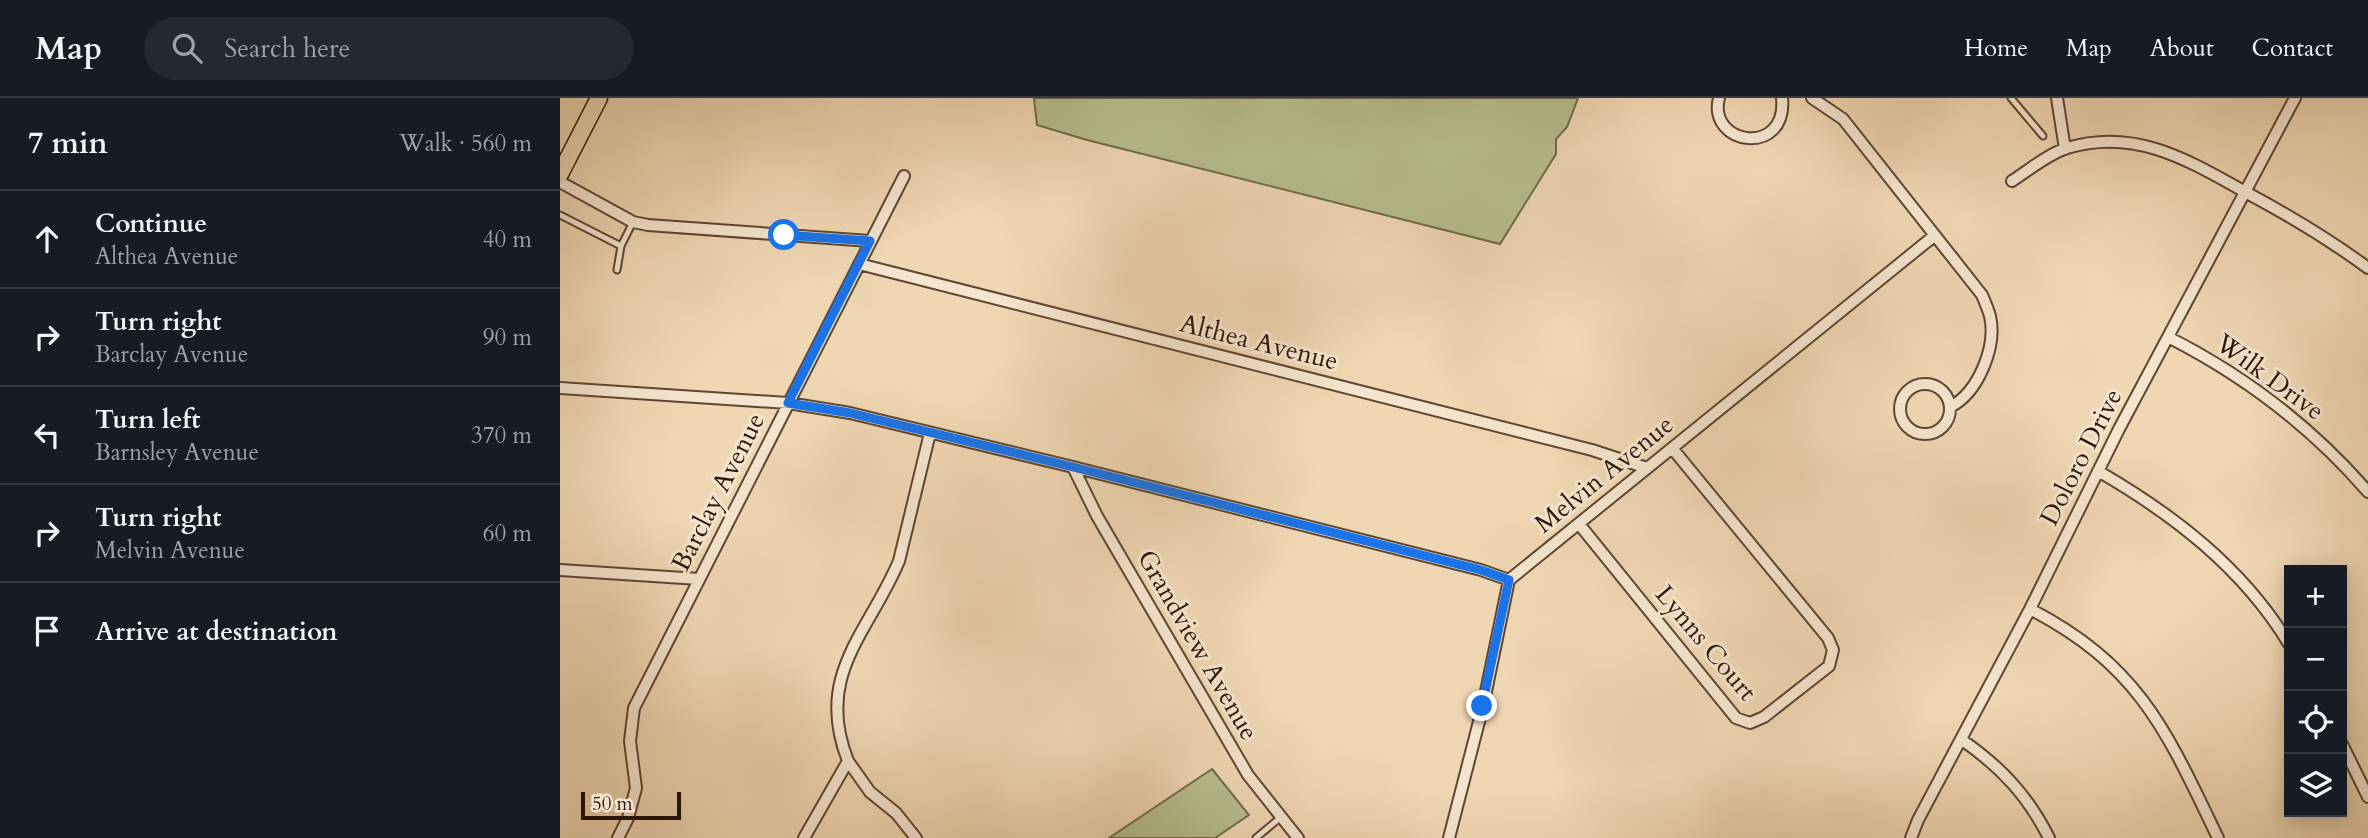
<!DOCTYPE html>
<meta charset="utf-8">
<style>
body{margin:0;font-family:Cardo,serif;background:#242831;color:#f1f3f6}
.controls{position:absolute;right:21px;bottom:21px;display:grid;overflow:hidden;border-radius:0px;box-shadow:0 4px 18px #0003}
.controls button{width:63px;height:63px;display:grid;place-items:center;padding:0;border:0;border-bottom:2px solid #363941;background:#171b24;color:#f1f3f6;font:35px sans-serif}
.scale{position:absolute;left:21px;bottom:18px;width:100px;box-sizing:border-box;padding-left:7px;border:4px solid #2c1608;border-top:0;font-size:19px;line-height:24px;white-space:nowrap;color:#2c1608;-webkit-text-stroke:5px #f5e5ce;paint-order:stroke}
.stop{position:absolute;width:21px;height:21px;margin:-16px;border:5px solid #1a73e8;border-radius:50%;background:#fff}
.stop.end{background:#1a73e8;border-color:#fff;box-shadow:0 2px 7px #0008}
.list{margin:0;padding:0;list-style:none}
h2{display:flex;justify-content:space-between;align-items:center;height:91px;margin:0;padding:0 28px;font-size:30px}
h2 small{font-size:23px;font-weight:400;color:#9ea1a6}
.list li{display:grid;grid-template-columns:46px 1fr auto;gap:21px;align-items:center;box-sizing:border-box;height:98px;padding:0 28px;border-top:2px solid #363941}
.list b{display:block;font-size:26px;white-space:nowrap}
.list p{margin:0;font-size:23px;white-space:nowrap;color:#9ea1a6}
.list em{font-size:23px;font-style:normal;color:#9ea1a6}
.icon{flex:none;width:38px;height:38px;fill:none;stroke:currentColor;stroke-width:2;stroke-linecap:round;stroke-linejoin:round}
.map{position:relative;flex:none;width:1808px;height:740px;overflow:hidden}
header{display:flex;align-items:center;gap:42px;box-sizing:border-box;height:98px;padding:0 35px;background:#171b24;border-bottom:2px solid #363941}
header strong{font-size:33px}
nav{display:flex;gap:38px;margin-inline-start:auto;font-size:24px}
.search{width:490px;height:63px;background:#242831;display:flex;align-items:center;gap:18px;box-sizing:border-box;padding:0 24px;border-radius:38px;color:#9ea1a6;font-size:26px}
main{display:flex}
aside{flex:1;background:#171b24}
.map>svg:first-child{display:block}
.green{fill:#b7be8e;stroke:#726a4b;stroke-width:2}
.lines{fill:none;stroke-linecap:round;stroke-linejoin:round}
.service-casing{stroke:#5d4633;stroke-width:9}
.minor-casing{stroke:#5d4633;stroke-width:14}
.primary-casing{stroke:#2c1608;stroke-width:19}
.service{stroke:#f5e5ce;stroke-width:5}
.minor{stroke:#f5e5ce;stroke-width:10}
.primary{stroke:#efd7b3;stroke-width:16}
.route{stroke:#1a73e8;stroke-width:9}
.labels{text-anchor:middle;dominant-baseline:central;stroke-width:6;stroke-linejoin:round;paint-order:stroke}
.street-label{font-size:26px;fill:#2c1608;stroke:#f5e5ce}
</style>
<header>
<strong>Map</strong>
<div class="search"><svg class="icon" aria-label="search" viewBox="0 0 24 24"><circle cx="10" cy="10" r="6"/><path d="M15 15l6 6"/></svg>Search here</div>
<nav><a>Home</a><a>Map</a><a>About</a><a>Contact</a></nav>
</header>
<main>
<aside>
<h2>7 min<small>Walk · 560 m</small></h2>
<ul class="list">
<li><svg class="icon" aria-label="ahead" viewBox="0 0 24 24"><path d="M12 20V5M6 11l6-6 6 6"/></svg><div><b>Continue</b><p>Althea Avenue</p></div><em>40 m</em></li>
<li><svg class="icon" aria-label="right" viewBox="0 0 24 24"><path d="M7 20v-9h11M14 6l5 5-5 5"/></svg><div><b>Turn right</b><p>Barclay Avenue</p></div><em>90 m</em></li>
<li><svg class="icon" aria-label="left" viewBox="0 0 24 24"><path d="M17 20v-9H6M10 6l-5 5 5 5"/></svg><div><b>Turn left</b><p>Barnsley Avenue</p></div><em>370 m</em></li>
<li><svg class="icon" aria-label="right" viewBox="0 0 24 24"><path d="M7 20v-9h11M14 6l5 5-5 5"/></svg><div><b>Turn right</b><p>Melvin Avenue</p></div><em>60 m</em></li>
<li><svg class="icon" aria-label="arrive" viewBox="0 0 24 24"><path d="M6 21V4h12l-3 4 3 4H6"/></svg><div><b>Arrive at destination</b></div></li>
</ul>
</aside>
<div class="map">
<svg width="1808" height="740" viewBox="0 0 1808 740">
<rect width="100%" height="100%" fill="#efd7b3"/>
<filter id="stains"><feTurbulence type="fractalNoise" baseFrequency=".00286" numOctaves="4"/><feColorMatrix values="0 0 0 0 .2 0 0 0 0 .09 0 0 0 0 .02 0 0 0 .5 -.17"/></filter>
<radialGradient id="worn" r=".72"><stop offset=".6" stop-color="#630" stop-opacity="0"/><stop offset="1" stop-color="#630" stop-opacity=".3"/></radialGradient>
<!-- green -->
<path class="green" d="M 474,0 L 1018,0 L 1007,29 L 996,41 L 996,56 L 940,146 L 527,42 L 477,27 Z
M 652,671 L 689,717 L 655,740 L 549,740 Z"/>
<g class="lines">
<!-- service casing -->
<g class="service-casing">
<path id="service" d="M 1451,0 L 1483,38
M 0,117 L 61,148 L 73,124
M 57,172 L 61,148
M 696,740 L 721,719"/>
</g>
<!-- minor casing -->
<g class="minor-casing">
<path id="minor" d="M 1159,0 C 1147,48 1228,59 1222,0
M 1252,0 L 1283,21 L 1422,197 C 1425,204 1428,211 1430,218 C 1437,249 1418,295 1390,309
M 1497,0 L 1505,51
M 1452,83 C 1469,72 1488,56 1507,50 C 1577,29 1631,64 1689,96 C 1730,118 1770,142 1808,170
M 0,84 L 73,124 L 88,127 L 310,143
M 299,166 L 1032,352 L 1087,370
M 1608,239 C 1685,278 1751,328 1808,394
M1340 311a25 25 0 1 1 50 0a25 25 0 1 1-50 0Z
M 0,290 L 228,305 L 290,315 L 513,369 L 921,472 L 949,482
M 513,369 L 537,418 L 688,677 L 738,740
M 1538,373 C 1614,417 1683,470 1729,546
M 1019,426 L 1176,620 L 1190,625 L 1204,619 L 1269,568 L 1273,552 L 1268,540 L 1112,350
M 0,472 L 139,481
M 1470,511 C 1580,568 1607,634 1658,740
M 1402,642 C 1441,669 1468,698 1489,740
M 1782,646 L 1808,699
M 288,663 L 310,694 L 336,715 L 356,740
M 58,740 L 68,720 L 76,690 L 70,643 L 74,610 L 344,78
M 244,740 L 288,663 C 254,577 308,536 339,463 L 370,335
M 889,740 L 923,608 L 949,482 L 1374,138
M 1351,740 L 1358,722 L 1470,511 L 1559,331 L 1735,0"/>
</g>
<!-- primary casing -->
<g class="primary-casing">
<path id="primary" d="M 0,76 L 39,0"/>
</g>
<!-- service -->
<use href="#service" class="service"/>
<!-- minor -->
<use href="#minor" class="minor"/>
<!-- primary -->
<use href="#primary" class="primary"/>
</g>
<g class="lines">
<!-- route -->
<path class="route" d="M 224,137 L 310,143 L 228,305 L 290,315 L 513,369 L 921,472 L 949,482 L 922,608"/>
</g>
<g class="labels">
<!-- street labels -->
<g class="street-label">
<text transform="translate(699 244) rotate(14)">Althea Avenue</text>
<text transform="translate(1710 279) rotate(36)">Wilk Drive</text>
<text transform="translate(1521 359) rotate(-63)">Doloro Drive</text>
<text transform="translate(1044 376) rotate(-39)">Melvin Avenue</text>
<text transform="translate(158 394) rotate(-63)">Barclay Avenue</text>
<text transform="translate(1146 545) rotate(50)">Lynns Court</text>
<text transform="translate(638 547) rotate(60)">Grandview Avenue</text>
</g>
</g>
<rect width="100%" height="100%" filter="url(#stains)"/>
<rect width="100%" height="100%" fill="url(#worn)"/>
</svg>
<div class="controls">
<button>+</button>
<button>−</button>
<button><svg class="icon" aria-label="locate" viewBox="0 0 24 24"><circle cx="12" cy="12" r="6"/><path d="M12 2v4M12 18v4M2 12h4M18 12h4"/></svg></button>
<button><svg class="icon" aria-label="layers" viewBox="0 0 24 24"><path d="M12 4l9 5-9 5-9-5zM3 14l9 5 9-5"/></svg></button>
</div>
<div class="scale">50 m</div>
<div class="stop" style="left:224px;top:137px"></div>
<div class="stop end" style="left:922px;top:608px"></div>
</div>
</main>
